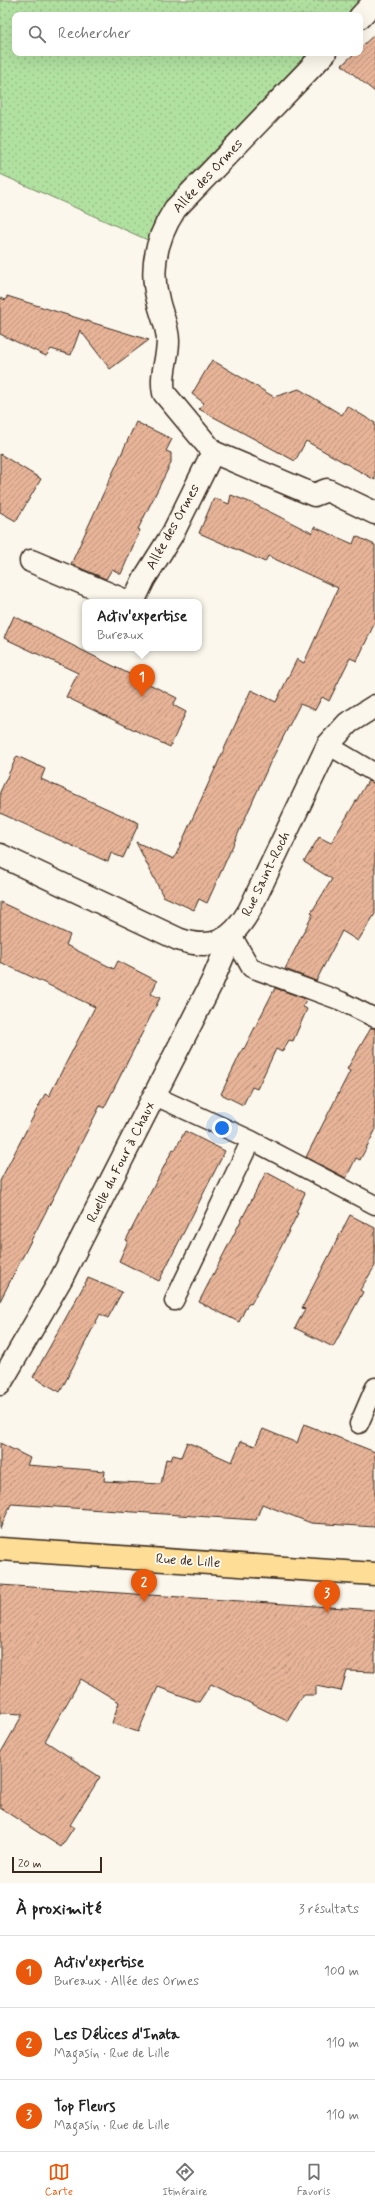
<!DOCTYPE html>
<html lang="fr">
<meta charset="utf-8">
<style>
body{margin:0;font-family:Mynerve,sans-serif;background:#f6f6f6;color:#222}
.scale{position:absolute;left:12px;bottom:10px;width:90px;box-sizing:border-box;padding-left:4px;border:2px solid #3b2a1e;border-top:0;font-size:11px;line-height:14px;white-space:nowrap;color:#3b2a1e;-webkit-text-stroke:3px #fbf7ec;paint-order:stroke}
.you{position:absolute;left:222px;top:1128px;width:14px;height:14px;margin:-10px;border:3px solid #fff;border-radius:50%;background:#1a73e8;box-shadow:0 0 0 6px #1a73e833}
.badge{display:grid;place-items:center;width:26px;height:26px;border-radius:50%;background:#ea580c;color:#fff;font-size:13px;font-weight:700}
.pin{position:absolute;translate:-50% -33px;filter:drop-shadow(0 1px 2px #0008)}
.pin::after{content:'';position:absolute;top:21px;width:14px;height:12px;background:inherit;clip-path:polygon(0 0,100% 0,50% 100%)}
.popup{position:absolute;left:82px;top:599px;width:120px;height:52px;box-sizing:border-box;display:grid;place-content:center;border-radius:8px;background:#fff;filter:drop-shadow(0 1px 3px #0005);font-size:13px;white-space:nowrap;color:#767676}
.popup b{font-size:15px;color:#222}
.popup::after{content:'';position:absolute;left:50%;top:100%;margin-left:-8px;border:8px solid transparent;border-top-color:#fff}
.list{margin:0;padding:0;list-style:none}
h2{display:flex;justify-content:space-between;align-items:center;height:52px;margin:0;padding:0 16px;font-size:17px}
h2 small{font-size:13px;font-weight:400;color:#767676}
.list li{display:grid;grid-template-columns:26px 1fr auto;gap:12px;align-items:center;box-sizing:border-box;height:72px;padding:0 16px;border-top:1px solid #e0e0e0}
.list b{display:block;font-size:15px;white-space:nowrap}
.list p{margin:0;font-size:13px;white-space:nowrap;color:#767676}
.list em{font-size:13px;font-style:normal;color:#767676}
.icon{flex:none;width:22px;height:22px;fill:none;stroke:currentColor;stroke-width:2;stroke-linecap:round;stroke-linejoin:round}
.map{position:relative;flex:none;width:375px;height:1883px;overflow:hidden}
.search{position:absolute;background:#fff;box-shadow:0 4px 16px #0002;left:12px;right:12px;top:12px;height:44px;display:flex;align-items:center;gap:10px;box-sizing:border-box;padding:0 14px;border-radius:8px;color:#767676;font-size:15px}
.sheet{height:268px;background:#fff}
nav{display:flex;justify-content:space-around;align-items:center;box-sizing:border-box;height:56px;border-top:1px solid #e0e0e0;background:#fff;font-size:11px;color:#767676}
nav a{display:grid;justify-items:center;gap:2px}
nav .on{color:#ea580c}
.map>svg:first-child{display:block}
.grass{fill:url(#grass-dots);stroke:#768660}
.building{fill:url(#building-hatch);stroke:#3b2a1e}
.lines{fill:none;stroke-linecap:round;stroke-linejoin:round}
.lane-casing{stroke:#3b2a1e;stroke-width:21}
.street-casing{stroke:#3b2a1e;stroke-width:25}
.primary-casing{stroke:#3b2a1e;stroke-width:25}
.lane{stroke:#fbf7ec;stroke-width:18}
.street{stroke:#fbf7ec;stroke-width:22}
.primary{stroke:#fede96;stroke-width:22}
.labels{text-anchor:middle;dominant-baseline:central;stroke-width:4;stroke-linejoin:round;paint-order:stroke}
.street-label{font-size:14px;fill:#3b2a1e;stroke:#fbf7ec}
</style>
<div class="map">
<svg width="375" height="1883" viewBox="0 0 375 1883">
<defs>
<pattern id="grass-dots" width="8" height="8" patternUnits="userSpaceOnUse"><rect width="8" height="8" fill="#b1e1a1"/><path d="M2 2h.1M6 6h.1" fill="none" stroke="#99c18a" stroke-width="1.8" stroke-linecap="round"/></pattern>
<pattern id="building-hatch" width="6" height="6" patternUnits="userSpaceOnUse"><rect width="6" height="6" fill="#e7b498"/><path d="M-1 1l2-2M0 6l6-6M5 7l2-2" fill="none" stroke="#bc937b"/></pattern>
</defs>
<rect width="100%" height="100%" fill="#fbf7ec"/>
<filter id="ink" filterUnits="userSpaceOnUse"><feTurbulence type="fractalNoise" baseFrequency=".025" numOctaves="2"/><feDisplacementMap in="SourceGraphic" scale="8" xChannelSelector="R" yChannelSelector="G"/><feConvolveMatrix kernelMatrix="1 2 1 2 8 2 1 2 1" color-interpolation-filters="sRGB"/></filter>
<g filter="url(#ink)">
<!-- grass -->
<path class="grass" d="M 0,0 L 361,0 L 347,15 L 15,15 L 15,53 L 311,53 L 150,241 L 0,174 Z"/>
<!-- building -->
<path class="building" d="M 375,34 L 375,92 L 342,65 L 355,53 L 360,53 L 360,48 Z
M 7,296 L 61,313 L 149,340 L 110,369 L 80,330 L 71,355 L 51,349 L 46,356 L 0,334 L 0,298 L 6,300 Z
M 212,360 L 274,397 L 299,389 L 342,415 L 347,406 L 375,423 L 375,480 L 306,441 L 295,461 L 199,409 L 204,403 L 192,394 Z
M 136,422 L 172,439 L 166,451 L 171,453 L 171,463 L 138,529 L 140,530 L 121,574 L 112,569 L 106,579 L 71,564 Z
M 0,454 L 41,479 L 16,521 L 0,512 Z
M 231,495 L 252,503 L 312,533 L 314,527 L 353,544 L 356,536 L 375,545 L 375,622 L 357,661 L 350,658 L 329,701 L 322,697 L 315,710 L 300,704 L 269,765 L 207,903 L 199,899 L 194,910 L 163,896 L 136,842 L 174,859 L 251,690 L 276,702 L 297,659 L 304,663 L 338,588 L 268,556 L 265,562 L 199,533 L 214,498 L 229,504 Z
M 14,616 L 177,698 L 173,705 L 186,712 L 170,747 L 66,697 L 78,673 L 4,638 Z
M 17,756 L 45,769 L 41,779 L 139,823 L 123,858 L 111,853 L 108,862 L 0,813 L 0,792 Z
M 368,781 L 375,783 L 375,914 L 358,941 L 342,931 L 316,981 L 285,969 L 313,914 L 311,913 L 332,879 L 304,862 L 319,837 L 331,843 Z
M 0,902 L 70,935 L 66,945 L 114,969 L 118,961 L 157,981 L 151,994 L 160,998 L 104,1108 L 100,1106 L 0,1301 L 0,1181 L 45,1094 L 49,1096 L 95,1007 L 0,962 Z
M 275,988 L 306,999 L 303,1007 L 307,1009 L 293,1041 L 289,1040 L 282,1052 L 276,1049 L 257,1089 L 252,1087 L 243,1105 L 221,1094 L 243,1048 L 244,1049 Z
M 371,1028 L 375,1028 L 375,1131 L 360,1160 L 356,1158 L 346,1178 L 306,1157 L 350,1071 L 347,1069 Z
M 185,1131 L 225,1151 L 159,1281 L 119,1261 L 128,1241 L 126,1240 L 154,1186 L 173,1149 L 175,1150 Z
M 266,1172 L 305,1193 L 296,1212 L 298,1213 L 272,1265 L 251,1304 L 248,1303 L 239,1322 L 199,1302 Z
M 350,1215 L 375,1228 L 375,1266 L 360,1290 L 363,1292 L 333,1347 L 295,1328 L 305,1309 L 302,1308 Z
M 88,1278 L 122,1292 L 108,1318 L 100,1314 L 60,1392 L 33,1377 Z
M 304,1424 L 375,1452 L 375,1527 L 311,1523 L 262,1504 L 256,1520 L 11,1504 L 0,1529 L 0,1443 L 30,1458 L 27,1465 L 105,1471 L 104,1481 L 161,1484 L 166,1459 L 171,1460 L 173,1455 L 181,1457 L 187,1442 L 232,1462 L 241,1441 L 255,1446 L 263,1429 L 297,1443 Z
M 0,1585 L 375,1610 L 375,1672 L 347,1671 L 341,1691 L 316,1686 L 316,1695 L 302,1695 L 287,1721 L 211,1684 L 199,1702 L 158,1687 L 138,1732 L 112,1723 L 119,1702 L 81,1679 L 45,1741 L 100,1777 L 70,1825 L 74,1827 L 61,1847 L 0,1808 L 0,1754 L 23,1714 L 0,1713 Z"/>
<g class="lines">
<!-- lane casing -->
<g class="lane-casing">
<path id="lane" d="M 328,745 L 375,773
M 232,935 L 251,968 L 341,1001 L 375,1018
M 155,1096 L 251,1140 L 375,1205
M 174,1301 L 251,1140
M 359,1424 L 375,1387"/>
</g>
<!-- street casing -->
<g class="street-casing">
<path id="street" d="M 360,17 L 375,1
M 325,53 L 175,209 C 157,237 149,267 158,300 C 161,314 168,327 168,341 C 168,359 160,374 164,393 L 213,452 L 314,495 L 327,490 L 375,513
M 31,561 L 128,602
M 133,602 L 144,579 L 173,533 L 213,452
M 0,855 L 178,939 C 212,951 231,942 249,911 L 328,745 L 348,723 L 375,706
M 0,1384 L 61,1279 L 212,982 L 232,935"/>
</g>
<!-- primary casing -->
<g class="primary-casing">
<path id="primary" d="M 0,1549 L 375,1574"/>
</g>
<!-- lane -->
<use href="#lane" class="lane"/>
<!-- street -->
<use href="#street" class="street"/>
<!-- primary -->
<use href="#primary" class="primary"/>
</g>
</g>
<g class="labels">
<!-- street labels -->
<g class="street-label">
<text transform="translate(208 176) rotate(-47)">Allée des Ormes</text>
<text transform="translate(173 527) rotate(-61)">Allée des Ormes</text>
<text transform="translate(266 874) rotate(-64)">Rue Saint-Roch</text>
<text transform="translate(121 1162) rotate(-63)">Ruelle du Four à Chaux</text>
<text transform="translate(188 1561) rotate(4)">Rue de Lille</text>
</g>
</g>
</svg>
<div class="scale">20 m</div>
<div class="you"></div>
<div class="pin badge" style="left:142px;top:697px">1</div>
<div class="popup"><b>Activ'expertise</b>Bureaux</div>
<div class="pin badge" style="left:144px;top:1602px">2</div>
<div class="pin badge" style="left:327px;top:1613px">3</div>
<div class="search"><svg class="icon" aria-label="search" viewBox="0 0 24 24"><circle cx="10" cy="10" r="6"/><path d="M15 15l6 6"/></svg>Rechercher</div>
</div>
<section class="sheet">
<h2>À proximité<small>3 résultats</small></h2>
<ul class="list">
<li><span class="badge">1</span><div><b>Activ'expertise</b><p>Bureaux · Allée des Ormes</p></div><em>100 m</em></li>
<li><span class="badge">2</span><div><b>Les Délices d'Inata</b><p>Magasin · Rue de Lille</p></div><em>110 m</em></li>
<li><span class="badge">3</span><div><b>Top Fleurs</b><p>Magasin · Rue de Lille</p></div><em>110 m</em></li>
</ul>
</section>
<nav>
<a class="on"><svg class="icon" aria-label="map" viewBox="0 0 24 24"><path d="M3 6l6-2 6 2 6-2v14l-6 2-6-2-6 2zM9 4v14M15 6v14"/></svg>Carte</a>
<a><svg class="icon" aria-label="directions" viewBox="0 0 24 24"><path d="M12 3l9 9-9 9-9-9zM9 14v-3h6M13 9l2 2-2 2"/></svg>Itinéraire</a>
<a><svg class="icon" aria-label="saved" viewBox="0 0 24 24"><path d="M7 4h10v16l-5-4-5 4z"/></svg>Favoris</a>
</nav>
